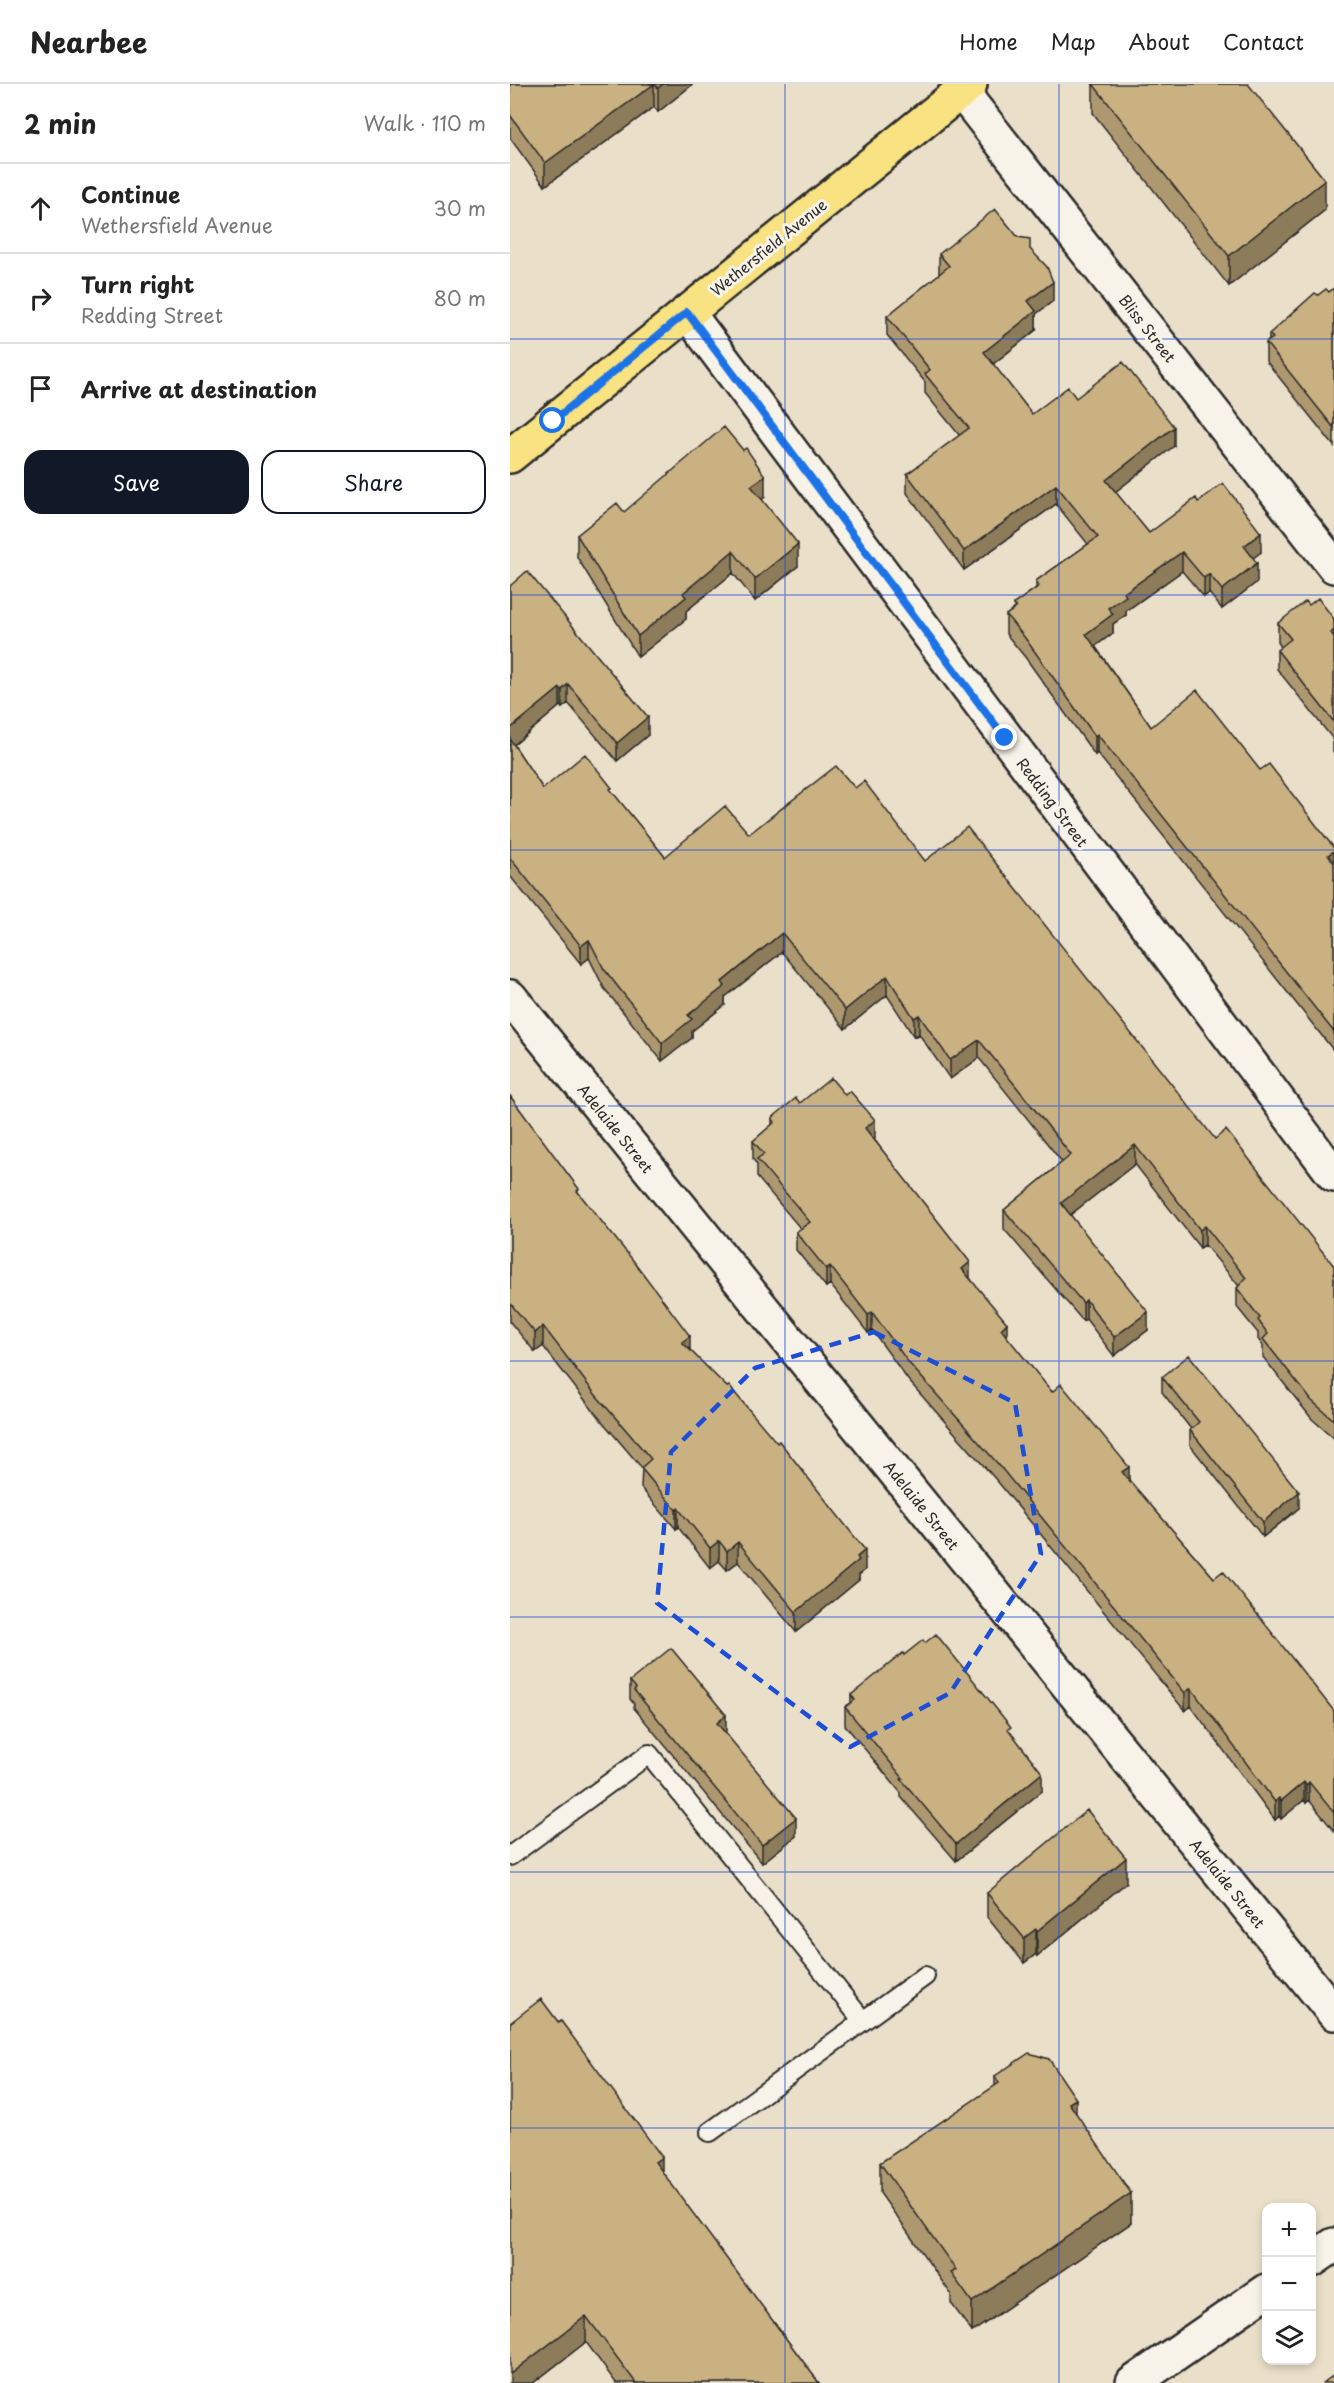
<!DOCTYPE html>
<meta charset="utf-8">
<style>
body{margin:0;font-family:"Playpen Sans",sans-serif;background:#f2f2f2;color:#222}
.controls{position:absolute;right:18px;bottom:18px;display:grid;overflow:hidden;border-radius:12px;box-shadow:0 3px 9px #0003}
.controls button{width:54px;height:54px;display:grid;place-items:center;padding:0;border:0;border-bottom:2px solid #e0e0e0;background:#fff;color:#222;font:30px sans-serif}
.stop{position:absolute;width:18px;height:18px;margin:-14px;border:4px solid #1a73e8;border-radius:50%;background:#fff}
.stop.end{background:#1a73e8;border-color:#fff;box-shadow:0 2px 6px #0008}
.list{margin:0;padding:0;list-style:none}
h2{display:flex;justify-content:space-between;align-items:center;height:78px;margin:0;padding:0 24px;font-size:26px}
h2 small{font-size:20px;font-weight:400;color:#767676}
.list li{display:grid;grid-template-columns:39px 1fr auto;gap:18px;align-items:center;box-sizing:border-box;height:90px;padding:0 24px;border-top:2px solid #e0e0e0}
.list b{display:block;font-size:22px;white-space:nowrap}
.list p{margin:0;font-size:20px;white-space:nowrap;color:#767676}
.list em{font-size:20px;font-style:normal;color:#767676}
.actions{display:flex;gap:12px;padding:18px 24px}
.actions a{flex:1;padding:14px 0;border:2px solid #111827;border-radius:18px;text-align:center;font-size:21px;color:#111827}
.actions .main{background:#111827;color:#fff}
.icon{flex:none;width:33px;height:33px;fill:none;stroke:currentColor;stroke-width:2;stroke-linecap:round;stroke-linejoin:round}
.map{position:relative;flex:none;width:824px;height:2299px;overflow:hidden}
header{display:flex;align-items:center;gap:36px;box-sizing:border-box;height:84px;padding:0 30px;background:#fff;border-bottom:2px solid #e0e0e0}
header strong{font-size:28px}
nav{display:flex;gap:33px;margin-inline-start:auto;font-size:21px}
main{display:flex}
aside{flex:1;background:#fff}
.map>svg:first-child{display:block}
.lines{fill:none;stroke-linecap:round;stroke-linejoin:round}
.service-casing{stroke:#2b2b2b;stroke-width:22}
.minor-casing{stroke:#2b2b2b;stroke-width:38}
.secondary-casing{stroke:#2b2b2b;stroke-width:38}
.primary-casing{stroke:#2b2b2b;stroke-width:38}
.service{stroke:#f7f3e8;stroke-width:18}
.minor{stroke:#f7f3e8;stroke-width:33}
.secondary{stroke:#f7f3e8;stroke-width:33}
.primary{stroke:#f8e281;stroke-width:33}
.wall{fill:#ae986f;stroke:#2b2b2b;stroke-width:1.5}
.shaded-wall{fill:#8d7c5a;stroke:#2b2b2b;stroke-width:1.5}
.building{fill:#cab181;stroke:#2b2b2b;stroke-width:1.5}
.route{stroke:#1a73e8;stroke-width:8}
.marked{fill:none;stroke:#1d4ed8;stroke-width:4.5;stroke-dasharray:12 8;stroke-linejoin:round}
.grid{fill:none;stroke:#1d4ed8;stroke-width:1.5;stroke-opacity:0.55}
.labels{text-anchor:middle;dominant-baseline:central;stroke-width:6;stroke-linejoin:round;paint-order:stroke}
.street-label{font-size:15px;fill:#2b2b2b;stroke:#f7f3e8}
</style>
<header>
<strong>Nearbee</strong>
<nav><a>Home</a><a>Map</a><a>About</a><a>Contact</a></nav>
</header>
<main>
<aside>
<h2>2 min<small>Walk · 110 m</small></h2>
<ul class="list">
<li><svg class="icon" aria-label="ahead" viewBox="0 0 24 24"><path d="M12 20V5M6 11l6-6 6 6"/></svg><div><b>Continue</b><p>Wethersfield Avenue</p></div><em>30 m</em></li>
<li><svg class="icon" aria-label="right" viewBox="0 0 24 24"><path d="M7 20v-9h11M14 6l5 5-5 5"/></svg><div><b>Turn right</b><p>Redding Street</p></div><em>80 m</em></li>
<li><svg class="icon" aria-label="arrive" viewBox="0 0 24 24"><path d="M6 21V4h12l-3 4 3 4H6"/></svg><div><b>Arrive at destination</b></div></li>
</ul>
<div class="actions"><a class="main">Save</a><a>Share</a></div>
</aside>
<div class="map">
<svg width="824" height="2299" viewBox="0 0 824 2299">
<rect width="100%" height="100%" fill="#eadfc9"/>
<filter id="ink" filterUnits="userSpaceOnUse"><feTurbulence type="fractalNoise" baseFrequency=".0167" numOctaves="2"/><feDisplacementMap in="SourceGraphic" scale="12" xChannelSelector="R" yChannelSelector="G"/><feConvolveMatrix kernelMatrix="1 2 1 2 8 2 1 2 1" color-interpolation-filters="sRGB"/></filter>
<g filter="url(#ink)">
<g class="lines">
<!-- service casing -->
<g class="service-casing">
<path id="service" d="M 0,1772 L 139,1670 L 353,1937
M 200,2048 L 415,1892"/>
</g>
<!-- minor casing -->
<g class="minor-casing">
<path id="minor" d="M 451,7 L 824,482
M 177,228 L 824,1091
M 0,913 L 824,1929"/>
</g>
<!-- secondary casing -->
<g class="secondary-casing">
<path id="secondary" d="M 802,2176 L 824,2161
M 623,2299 L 756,2207"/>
</g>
<!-- primary casing -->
<g class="primary-casing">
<path id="primary" d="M 0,372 L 460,0"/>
</g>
<!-- service -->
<use href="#service" class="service"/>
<!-- minor -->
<use href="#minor" class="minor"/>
<!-- secondary -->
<use href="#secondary" class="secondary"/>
<!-- primary -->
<use href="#primary" class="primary"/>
</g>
<!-- wall -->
<path class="wall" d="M 0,0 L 183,0 L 148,28 L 144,23 L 35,102 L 0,54 Z
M 583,0 L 815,126 L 719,202 L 583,29 Z
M 508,153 L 520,165 L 543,217 L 526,230 L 526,246 L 483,280 L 522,330 L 566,314 L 664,362 L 605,408 L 639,449 L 688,418 L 751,468 L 743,474 L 747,498 L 712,525 L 699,509 L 694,513 L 672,487 L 616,527 L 616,531 L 603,540 L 603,549 L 585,562 L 641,643 L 750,686 L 824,764 L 824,967 L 636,730 L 587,669 L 585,671 L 515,573 L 496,550 L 496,531 L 504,525 L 504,520 L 526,504 L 526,497 L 578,460 L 546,420 L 454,486 L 397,409 L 397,390 L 450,352 L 415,309 L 415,298 L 377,251 L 377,232 L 429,190 L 429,170 Z
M 824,204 L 824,362 L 756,277 L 756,259 L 759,256 L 759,250 L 808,211 L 819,208 Z
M 255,413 L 252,415 L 288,482 L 245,517 L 223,489 L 176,527 L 176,535 L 128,573 L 67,473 L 67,451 L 114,428 Z
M 0,502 L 138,651 L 107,677 L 58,619 L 52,624 L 50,622 L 4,661 L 33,705 L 102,708 L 155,773 L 239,750 L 345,704 L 415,777 L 705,1055 L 824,1182 L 824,1354 L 802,1335 L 753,1273 L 753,1262 L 748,1255 L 748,1249 L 727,1223 L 727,1204 L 729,1202 L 695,1161 L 690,1164 L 625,1080 L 560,1131 L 638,1246 L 604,1272 L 576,1235 L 573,1237 L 494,1145 L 494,1126 L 552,1078 L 469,974 L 440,995 L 409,950 L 404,953 L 377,911 L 335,945 L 272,868 L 215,913 L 215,921 L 182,947 L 182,954 L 152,977 L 94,904 L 79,874 L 71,880 L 0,792 Z
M 799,521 L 824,535 L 824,670 L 823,668 L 823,655 L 767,585 L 767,566 L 771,563 L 768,558 L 768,539 Z
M 0,1012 L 180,1266 L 355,1486 L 349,1491 L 349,1496 L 286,1548 L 228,1478 L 217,1486 L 209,1477 L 200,1484 L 168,1443 L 166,1445 L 131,1404 L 132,1384 L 85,1329 L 33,1262 L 25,1268 L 0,1238 Z
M 290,1019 L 365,1054 L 364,1055 L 460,1194 L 497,1254 L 542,1308 L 704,1494 L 824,1627 L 824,1747 L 799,1716 L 796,1719 L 794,1716 L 771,1735 L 769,1732 L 765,1736 L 681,1622 L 675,1627 L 488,1398 L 398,1296 L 362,1246 L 358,1249 L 320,1200 L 316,1203 L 286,1166 L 286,1148 L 291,1145 L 247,1093 L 247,1081 L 243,1075 L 243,1057 L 262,1041 L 262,1034 Z
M 652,1293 L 789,1424 L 753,1453 L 680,1361 L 680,1346 L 681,1345 L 652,1308 Z
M 394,1571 L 501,1649 L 532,1707 L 446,1777 L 391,1713 L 391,1709 L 335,1641 L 335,1623 L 341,1619 L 341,1611 Z
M 120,1597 L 216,1649 L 286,1752 L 252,1779 L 124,1624 L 124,1620 L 120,1615 Z
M 616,1799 L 527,1872 L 526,1870 L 514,1879 L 477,1833 L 477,1809 Z
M 485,1992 L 566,2029 L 621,2139 L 462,2248 L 441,2219 L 441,2210 L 370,2109 L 370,2079 L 485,2002 Z
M 152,2088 L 309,2299 L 106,2299 L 76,2258 L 23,2299 L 0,2299 Z"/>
<!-- shaded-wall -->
<path class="shaded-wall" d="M 144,0 L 144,23 L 35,102 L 35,79 Z
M 153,0 L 183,0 L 148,28 L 148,4 Z
M 815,96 L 815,126 L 719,202 L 719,172 Z
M 543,198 L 543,217 L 526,230 L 526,246 L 474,287 L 474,268 L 518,217 Z
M 664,343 L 664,362 L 596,415 L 596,396 Z
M 255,392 L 255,413 L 241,423 L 241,402 Z
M 546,401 L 546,420 L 454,486 L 454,467 Z
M 751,449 L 751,468 L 734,481 L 734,462 Z
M 288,460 L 288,482 L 245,517 L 245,495 Z
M 223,467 L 223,489 L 176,527 L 176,535 L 128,573 L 128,552 L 173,509 Z
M 672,468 L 672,487 L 616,527 L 616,531 L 603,540 L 603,549 L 576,569 L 576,550 L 598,524 L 614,509 Z
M 747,479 L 747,498 L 712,525 L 712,506 Z
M 699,490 L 699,509 L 694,513 L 694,494 Z
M 58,600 L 58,619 L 52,624 L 52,606 Z
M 50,604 L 50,622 L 0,664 L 0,645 Z
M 138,633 L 138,651 L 107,677 L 107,659 Z
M 587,650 L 587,669 L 585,671 L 585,652 Z
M 824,767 L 824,786 L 818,771 Z
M 272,849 L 272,868 L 215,913 L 215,921 L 182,947 L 182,954 L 152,977 L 152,959 L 212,898 Z
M 79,856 L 79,874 L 71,880 L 71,862 Z
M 377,892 L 377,911 L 335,945 L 335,926 Z
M 409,931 L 409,950 L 404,953 L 404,934 Z
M 469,956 L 469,974 L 440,995 L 440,976 Z
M 365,1036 L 365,1054 L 355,1062 L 355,1044 Z
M 625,1061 L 625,1080 L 551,1138 L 551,1119 Z
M 695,1142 L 695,1161 L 690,1164 L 690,1146 Z
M 460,1178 L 460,1196 L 452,1185 Z
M 320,1182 L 320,1200 L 316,1203 L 316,1185 Z
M 576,1216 L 576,1235 L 573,1237 L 573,1219 Z
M 362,1228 L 362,1246 L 358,1249 L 358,1231 Z
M 638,1228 L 638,1246 L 604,1272 L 604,1253 Z
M 497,1239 L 497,1257 L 491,1245 Z
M 33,1242 L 33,1262 L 25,1268 L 25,1249 Z
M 180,1252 L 180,1272 L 172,1258 Z
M 619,1383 L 619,1401 L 612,1388 Z
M 789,1408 L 789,1424 L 753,1453 L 753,1438 Z
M 168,1424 L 168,1443 L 166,1445 L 166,1426 Z
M 209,1457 L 209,1477 L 200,1484 L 200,1464 Z
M 228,1458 L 228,1478 L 217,1486 L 217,1467 Z
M 355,1466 L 355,1486 L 349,1491 L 349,1496 L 286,1548 L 286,1528 Z
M 681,1604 L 681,1622 L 675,1627 L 675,1609 Z
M 216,1631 L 216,1649 L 207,1657 L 207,1639 Z
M 532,1689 L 532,1707 L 446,1777 L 446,1760 Z
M 794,1698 L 794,1716 L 771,1735 L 771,1717 Z
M 799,1698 L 799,1716 L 796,1719 L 796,1701 Z
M 769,1714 L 769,1732 L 765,1736 L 765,1718 Z
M 286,1734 L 286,1752 L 252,1779 L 252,1761 Z
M 616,1774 L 616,1799 L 527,1872 L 527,1847 Z
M 526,1845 L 526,1870 L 514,1879 L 514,1854 Z
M 566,2015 L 566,2045 L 559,2019 Z
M 152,2073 L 152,2099 L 145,2078 Z
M 621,2109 L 621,2139 L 462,2248 L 462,2218 Z
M 76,2232 L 76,2258 L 23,2299 L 0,2299 L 0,2290 Z"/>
<!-- building -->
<path class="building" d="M 0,0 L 144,0 L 35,79 L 0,31 Z
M 144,0 L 153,0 L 148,4 Z
M 583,0 L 738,0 L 815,96 L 719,172 Z
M 485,125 L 508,153 L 520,155 L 520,165 L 537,183 L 543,198 L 518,217 L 526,227 L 474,268 L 522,330 L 558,303 L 566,314 L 613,278 L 664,343 L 596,396 L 639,449 L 686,414 L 688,418 L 713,399 L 751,449 L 734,462 L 747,479 L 712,506 L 699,490 L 694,494 L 672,468 L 614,509 L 616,512 L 598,524 L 603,530 L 576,550 L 641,643 L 687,606 L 750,686 L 759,680 L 824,764 L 824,767 L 818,771 L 824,779 L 824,948 L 636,711 L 587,650 L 585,652 L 515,554 L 496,531 L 506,524 L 504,520 L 529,502 L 526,497 L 588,453 L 546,401 L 454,467 L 397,390 L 459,344 L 415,290 L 420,286 L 377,232 L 439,182 L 429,170 Z
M 824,204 L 824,344 L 756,259 L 763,254 L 759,250 L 805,209 L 808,211 L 816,205 L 819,208 Z
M 214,343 L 233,366 L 236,364 L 255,392 L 241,402 L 288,460 L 245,495 L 223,467 L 173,509 L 176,513 L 128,552 L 67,451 L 107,419 L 114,428 Z
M 17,487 L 138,633 L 107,659 L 58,600 L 52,606 L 50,604 L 0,645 L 0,502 Z
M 808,514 L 824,535 L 824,546 L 821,549 L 824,553 L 824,638 L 767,566 L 781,555 L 768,539 L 796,517 L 799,521 Z
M 0,655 L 33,705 L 75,670 L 102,704 L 100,705 L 155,773 L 215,722 L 239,750 L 326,682 L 345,704 L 354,697 L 415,777 L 457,743 L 705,1055 L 716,1046 L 824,1182 L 824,1336 L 802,1317 L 753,1255 L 758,1250 L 748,1236 L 750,1234 L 727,1204 L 736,1194 L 695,1142 L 690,1146 L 625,1061 L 551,1119 L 638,1228 L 604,1253 L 576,1216 L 573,1219 L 494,1126 L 561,1071 L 469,956 L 440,976 L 409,931 L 404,934 L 377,892 L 335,926 L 272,849 L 212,898 L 215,902 L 178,931 L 182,935 L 152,959 L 94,885 L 79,856 L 71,862 L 0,774 Z
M 321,994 L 335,1011 L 340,1007 L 365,1036 L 355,1044 L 460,1178 L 452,1185 L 497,1239 L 491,1245 L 498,1254 L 542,1308 L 551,1300 L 619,1383 L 612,1388 L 704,1494 L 713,1487 L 824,1627 L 824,1729 L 799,1698 L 796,1701 L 794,1698 L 771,1717 L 769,1714 L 765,1718 L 681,1604 L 675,1609 L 488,1380 L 398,1278 L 362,1228 L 358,1231 L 320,1182 L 316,1185 L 286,1148 L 300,1138 L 247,1075 L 254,1070 L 243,1057 L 265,1038 L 262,1034 L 286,1014 L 290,1019 Z
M 0,1012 L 69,1105 L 67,1107 L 122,1175 L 180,1252 L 172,1258 L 217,1303 L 219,1302 L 267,1359 L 269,1357 L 355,1466 L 347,1473 L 349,1476 L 286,1528 L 228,1458 L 217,1467 L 209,1457 L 200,1464 L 168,1424 L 166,1426 L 131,1384 L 141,1375 L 85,1310 L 33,1242 L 25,1249 L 0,1219 Z
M 679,1271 L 789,1408 L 753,1438 L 680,1346 L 689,1338 L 652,1293 Z
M 426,1550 L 501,1643 L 498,1645 L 532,1689 L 446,1760 L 391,1695 L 393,1694 L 335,1623 L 345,1616 L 341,1611 L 393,1569 L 394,1571 L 413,1556 L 415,1559 Z
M 161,1564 L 216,1631 L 207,1639 L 286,1734 L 252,1761 L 124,1606 L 126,1604 L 120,1597 Z
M 577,1726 L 616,1774 L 527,1847 L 526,1845 L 514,1854 L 477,1809 Z
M 31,1915 L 49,1939 L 51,1937 L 152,2073 L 145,2078 L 309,2299 L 126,2299 L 76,2232 L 0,2290 L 0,1939 Z
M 519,1969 L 539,1975 L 566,2015 L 559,2019 L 621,2109 L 462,2218 L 441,2189 L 446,2186 L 370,2079 L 489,1999 L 485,1992 Z
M 824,2291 L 824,2299 L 813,2299 Z"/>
</g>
<g class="lines" filter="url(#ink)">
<!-- route -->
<path class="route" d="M 43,337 L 177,228 L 495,654"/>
</g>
<!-- marked area -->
<path class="marked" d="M 364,1248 L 505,1319 L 531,1470 L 440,1609 L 340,1663 L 147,1519 L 161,1368 L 245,1284 Z"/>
<!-- grid -->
<path class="grid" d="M 275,0 L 275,2299M 549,0 L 549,2299M 0,255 L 824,255M 0,511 L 824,511M 0,766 L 824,766M 0,1022 L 824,1022M 0,1277 L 824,1277M 0,1533 L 824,1533M 0,1788 L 824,1788M 0,2044 L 824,2044"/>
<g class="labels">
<!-- street labels -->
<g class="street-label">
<text transform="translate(258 163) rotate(-39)">Wethersfield Avenue</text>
<text transform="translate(638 244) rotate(52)">Bliss Street</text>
<text transform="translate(543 718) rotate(53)">Redding Street</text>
<text transform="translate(106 1044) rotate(51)">Adelaide Street</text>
<text transform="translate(412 1421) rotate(51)">Adelaide Street</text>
<text transform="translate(718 1799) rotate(51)">Adelaide Street</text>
</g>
</g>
</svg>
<div class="controls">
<button>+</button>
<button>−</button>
<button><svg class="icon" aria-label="layers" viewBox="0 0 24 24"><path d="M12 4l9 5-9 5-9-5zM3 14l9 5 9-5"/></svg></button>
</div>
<div class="stop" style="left:43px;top:337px"></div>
<div class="stop end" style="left:495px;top:654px"></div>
</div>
</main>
